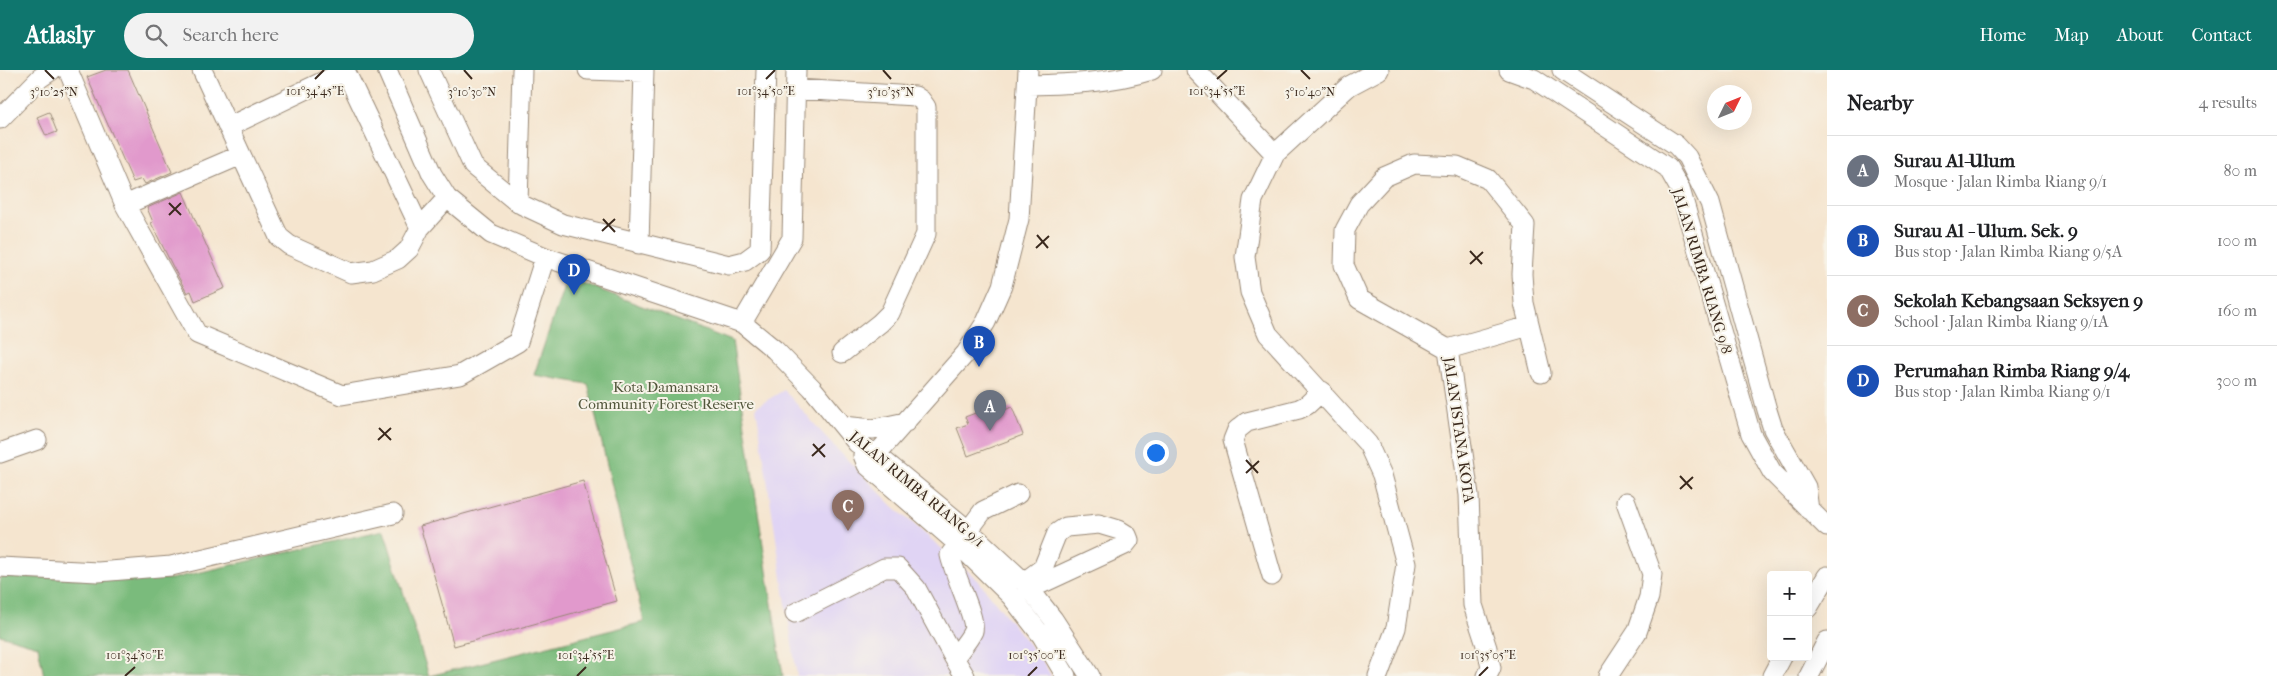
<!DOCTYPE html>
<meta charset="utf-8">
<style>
body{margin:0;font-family:"IM FELL French Canon",serif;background:#f2f2f2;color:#202124}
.controls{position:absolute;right:15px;bottom:15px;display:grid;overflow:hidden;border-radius:5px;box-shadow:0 5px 20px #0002}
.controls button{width:45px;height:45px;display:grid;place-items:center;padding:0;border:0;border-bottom:1px solid #e0e0e0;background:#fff;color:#202124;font:25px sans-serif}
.compass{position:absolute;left:1707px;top:15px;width:45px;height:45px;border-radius:50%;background:#fff;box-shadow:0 5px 20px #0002;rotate:47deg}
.you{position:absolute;left:1155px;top:382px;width:18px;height:18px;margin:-12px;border:4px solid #fff;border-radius:50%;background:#1a73e8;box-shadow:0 0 0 8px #1a73e833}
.badge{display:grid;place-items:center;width:32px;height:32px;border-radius:50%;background:#0f766e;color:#fff;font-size:16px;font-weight:700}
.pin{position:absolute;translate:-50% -41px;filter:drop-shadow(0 1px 2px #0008)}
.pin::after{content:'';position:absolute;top:26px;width:18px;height:15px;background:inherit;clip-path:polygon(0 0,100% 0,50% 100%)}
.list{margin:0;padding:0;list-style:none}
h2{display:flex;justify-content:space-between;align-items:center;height:65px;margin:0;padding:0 20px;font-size:21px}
h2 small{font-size:16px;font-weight:400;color:#757577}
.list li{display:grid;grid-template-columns:32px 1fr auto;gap:15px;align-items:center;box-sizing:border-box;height:70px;padding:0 20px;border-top:1px solid #e0e0e0}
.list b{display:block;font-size:19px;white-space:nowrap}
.list p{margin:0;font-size:16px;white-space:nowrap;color:#757577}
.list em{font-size:16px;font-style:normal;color:#757577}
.icon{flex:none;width:28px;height:28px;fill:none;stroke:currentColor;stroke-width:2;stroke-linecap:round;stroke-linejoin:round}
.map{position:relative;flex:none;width:1827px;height:606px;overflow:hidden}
header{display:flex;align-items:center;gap:30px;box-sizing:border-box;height:70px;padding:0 25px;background:#0f766e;color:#fff}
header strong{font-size:24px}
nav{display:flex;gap:28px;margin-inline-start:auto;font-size:18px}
.search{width:350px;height:45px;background:#f2f2f2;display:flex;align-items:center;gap:12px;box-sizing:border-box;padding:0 18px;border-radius:28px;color:#757577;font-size:19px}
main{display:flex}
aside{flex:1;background:#fff}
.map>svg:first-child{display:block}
.built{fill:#e0d4f4}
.forest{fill:#7abb7c;stroke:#5a724d}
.building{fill:#e199cc}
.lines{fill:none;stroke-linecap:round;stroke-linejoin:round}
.minor-casing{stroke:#988876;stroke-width:21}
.minor{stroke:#fff;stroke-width:19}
.ticks{fill:none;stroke:#3b2a1e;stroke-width:2}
.labels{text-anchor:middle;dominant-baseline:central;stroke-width:4;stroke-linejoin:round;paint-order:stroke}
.street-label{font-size:15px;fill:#3b2a1e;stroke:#f7f3e8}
.park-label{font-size:15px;fill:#52563b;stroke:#f7f3e8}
.ticks-label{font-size:12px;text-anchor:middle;fill:#3b2a1e;stroke:#f7f3e8;stroke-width:4;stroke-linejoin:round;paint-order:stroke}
</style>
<header>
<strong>Atlasly</strong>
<div class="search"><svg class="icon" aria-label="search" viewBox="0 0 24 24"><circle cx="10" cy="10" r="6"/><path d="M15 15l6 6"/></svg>Search here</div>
<nav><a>Home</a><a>Map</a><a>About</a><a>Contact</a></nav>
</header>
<main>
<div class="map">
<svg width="1827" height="606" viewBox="0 0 1827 606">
<rect width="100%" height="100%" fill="#f7f3e8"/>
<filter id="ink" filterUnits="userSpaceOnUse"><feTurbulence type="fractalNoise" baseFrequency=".02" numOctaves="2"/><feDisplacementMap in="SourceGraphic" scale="10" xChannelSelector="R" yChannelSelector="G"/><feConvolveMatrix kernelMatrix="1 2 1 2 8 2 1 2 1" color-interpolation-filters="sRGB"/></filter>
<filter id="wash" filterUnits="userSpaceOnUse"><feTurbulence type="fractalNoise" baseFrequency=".0096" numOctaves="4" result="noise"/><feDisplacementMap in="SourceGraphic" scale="20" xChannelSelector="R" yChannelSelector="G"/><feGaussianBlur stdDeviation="1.12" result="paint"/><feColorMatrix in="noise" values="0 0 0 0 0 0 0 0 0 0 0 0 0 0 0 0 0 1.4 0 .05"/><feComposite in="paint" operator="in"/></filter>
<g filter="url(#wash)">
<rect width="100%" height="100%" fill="#f5e5cf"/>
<!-- built -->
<path class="built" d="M 784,320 L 833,375 L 893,436 L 978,510 L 1045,595 L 1051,606 L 797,606 L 756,337 Z"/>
<!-- forest -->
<path class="forest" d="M 567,207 L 732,271 L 783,606 L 44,606 L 38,576 L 0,565 L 0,507 L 171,509 L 384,460 L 429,606 L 644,552 L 588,314 L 534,305 Z"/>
<g id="blocks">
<!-- building -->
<path class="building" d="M 106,0 L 128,0 L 172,102 L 145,114 L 142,109 L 133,112 L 87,7 Z
M 49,42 L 57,62 L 46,66 L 37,47 Z
M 183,122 L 225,218 L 195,231 L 191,221 L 187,223 L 172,195 L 151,153 L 153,152 L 147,138 Z
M 999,334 L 1002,341 L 1012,337 L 1023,365 L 968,386 L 957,358 L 968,354 L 965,347 Z
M 583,411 L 617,531 L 454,576 L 420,456 Z"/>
</g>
</g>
<g filter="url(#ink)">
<use href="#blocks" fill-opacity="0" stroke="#988876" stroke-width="1"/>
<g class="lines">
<!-- minor casing -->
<g class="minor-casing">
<path id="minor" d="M 68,0 L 125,135 L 197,264 L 342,325 L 460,305 L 518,272 L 545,187
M 202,0 L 279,167 L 289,175 L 351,203 L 373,200 L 398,189 L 409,179 L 420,158 L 447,128
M 345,0 L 420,158
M 387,0 L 432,104 L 447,128 L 491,164 L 545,187 L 742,253 L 775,280 L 812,318 L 857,373 L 877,385 L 968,460 L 1024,512 L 1053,549 L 1090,606
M 429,0 L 473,96 L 518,133 L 563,154 L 729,195 L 745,191 L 760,180 L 766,0
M 588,0 L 644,2
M 1196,0 L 1275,84
M 1509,0 L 1534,9 L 1668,98 L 1680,119 L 1751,364 L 1772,402 L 1827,457
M 1562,0 L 1676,75 L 1687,87 L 1710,133 L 1767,340 L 1773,359 L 1806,417 L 1809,440
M 1028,15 C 1070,14 1111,13 1152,0
M 795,19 L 915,26 L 921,30 L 926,37 L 926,164 L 890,243 L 880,253 L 842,283
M 0,49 L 40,8 L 52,0
M 228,57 L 345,1
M 518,133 L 522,0
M 125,135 L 241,85
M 639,174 L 644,0
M 742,253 L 792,168 L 796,0
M 1448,279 L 1529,256
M 843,356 L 873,359 L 906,352
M 0,383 L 37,370
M 863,385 L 867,395 L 958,474 L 1011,526 L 1042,566 L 1066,606
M 867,395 L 966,283 L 986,252 L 1002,216 L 1019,149 L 1028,0
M 0,497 L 98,502 L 171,496 L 393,444
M 1272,506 L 1233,370 L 1237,360 L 1247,352 L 1299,339 L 1307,335 L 1322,321
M 1024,512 L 1043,498 L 1057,463 L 1066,457 L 1099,454 L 1119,460 L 1127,465 L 1129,470 L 1125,475 L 1030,519
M 1808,538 L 1827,506
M 795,543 L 884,498 L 898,498 L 916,518 L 954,588
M 965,606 L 954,588 C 960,580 969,570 973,561 C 977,550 953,502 950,485 L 983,441 L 1018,424
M 1378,606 L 1396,558 L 1406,494 L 1382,405 L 1368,374 L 1268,264 L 1250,222 L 1245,187 L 1253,130 L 1275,84 L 1349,16 L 1379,0
M 1487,606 L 1491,598 L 1487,578 L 1473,535 L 1469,425 L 1448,279 L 1359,229 L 1344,195 L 1345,160 L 1359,134 L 1384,107 L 1414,94 L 1457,96 L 1488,109 L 1525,155 L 1522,204 L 1524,233 L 1541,303
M 1608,606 L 1637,562 L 1649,527 L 1652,504 L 1626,432
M 1772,606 L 1782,587
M 1809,606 L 1827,571"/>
</g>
<!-- minor -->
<use href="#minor" class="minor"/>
</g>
</g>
<!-- ticks -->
<path class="ticks" d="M 45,0 L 54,9M 464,0 L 472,9M 883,0 L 891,9M 1301,0 L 1310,9M 315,9 L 324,0M 766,9 L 775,0M 1217,9 L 1227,0M 169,133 L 181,145M 169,145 L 181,133M 603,149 L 615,162M 602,161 L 615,149M 1037,165 L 1048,178M 1036,178 L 1049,166M 1470,181 L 1482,194M 1470,194 L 1483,182M 379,358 L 391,370M 378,370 L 391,358M 813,374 L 825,387M 812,386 L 825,374M 1246,390 L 1258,403M 1246,403 L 1259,391M 1680,406 L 1692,419M 1680,419 L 1693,407M 125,606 L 135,597M 577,606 L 586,597M 1028,606 L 1037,597M 1479,606 L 1488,597"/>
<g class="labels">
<!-- street labels -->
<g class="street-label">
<text transform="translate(1702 201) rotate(73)">JALAN RIMBA RIANG 9/8</text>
<text transform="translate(1459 360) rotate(82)">JALAN ISTANA KOTA</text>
<text transform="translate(917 419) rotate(40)">JALAN RIMBA RIANG 9/1</text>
</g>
<!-- park labels -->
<g class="park-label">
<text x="666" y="317">Kota Damansara<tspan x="666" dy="17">Community Forest Reserve</tspan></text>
</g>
</g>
<g class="ticks-label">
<text x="315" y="25">101°34'45"E</text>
<text x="766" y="25">101°34'50"E</text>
<text x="1217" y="25">101°34'55"E</text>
<text x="54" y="26">3°10'25"N</text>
<text x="472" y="26">3°10'30"N</text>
<text x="891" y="26">3°10'35"N</text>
<text x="1310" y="26">3°10'40"N</text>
<text x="135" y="589">101°34'50"E</text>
<text x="586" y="589">101°34'55"E</text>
<text x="1037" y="589">101°35'00"E</text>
<text x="1488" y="589">101°35'05"E</text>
</g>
</svg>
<div class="controls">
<button>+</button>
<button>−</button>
</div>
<svg class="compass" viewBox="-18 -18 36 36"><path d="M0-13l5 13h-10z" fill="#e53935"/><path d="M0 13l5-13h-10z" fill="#757577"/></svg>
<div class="you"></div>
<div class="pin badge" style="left:990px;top:361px;background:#6b7280">A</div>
<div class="pin badge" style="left:979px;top:297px;background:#1a4fb4">B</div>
<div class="pin badge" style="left:848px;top:461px;background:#8d6e63">C</div>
<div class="pin badge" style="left:574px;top:225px;background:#1a4fb4">D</div>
</div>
<aside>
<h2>Nearby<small>4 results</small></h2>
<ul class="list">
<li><span class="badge" style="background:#6b7280">A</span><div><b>Surau Al-Ulum</b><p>Mosque · Jalan Rimba Riang 9/1</p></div><em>80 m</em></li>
<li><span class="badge" style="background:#1a4fb4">B</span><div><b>Surau Al - Ulum. Sek. 9</b><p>Bus stop · Jalan Rimba Riang 9/5A</p></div><em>100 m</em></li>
<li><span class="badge" style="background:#8d6e63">C</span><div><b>Sekolah Kebangsaan Seksyen 9</b><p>School · Jalan Rimba Riang 9/1A</p></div><em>160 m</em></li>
<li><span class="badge" style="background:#1a4fb4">D</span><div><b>Perumahan Rimba Riang 9/4</b><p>Bus stop · Jalan Rimba Riang 9/1</p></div><em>300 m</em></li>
</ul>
</aside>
</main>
